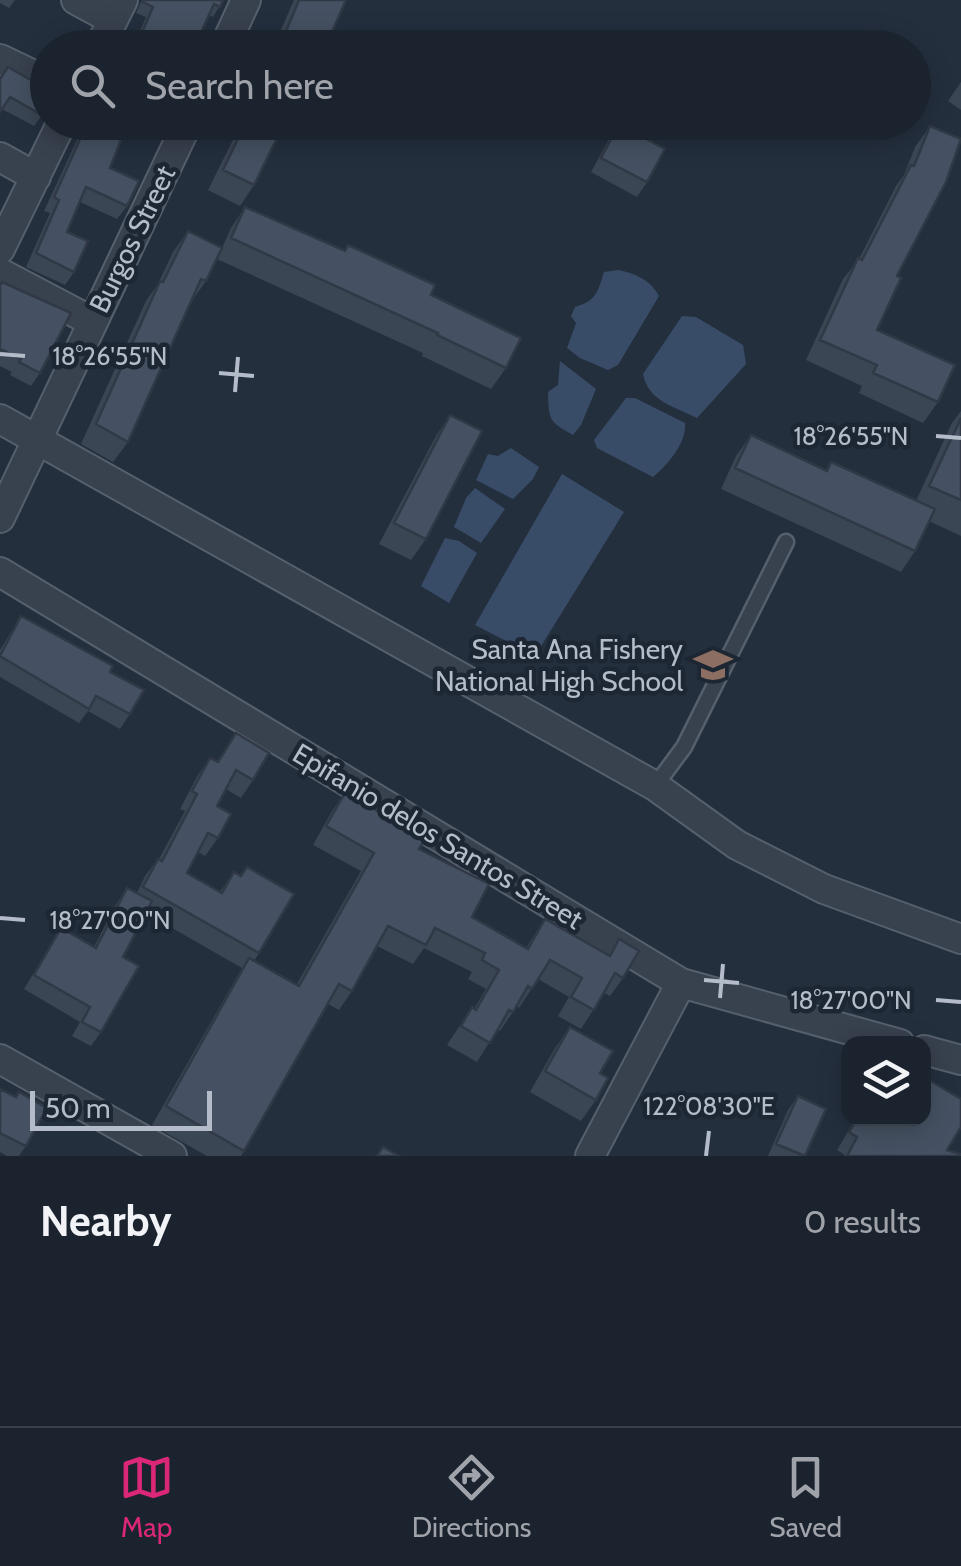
<!DOCTYPE html>
<meta charset="utf-8">
<style>
body{margin:0;font-family:Cabin,sans-serif;background:#282f3a;color:#f1f3f6}
.controls{position:absolute;right:30px;bottom:30px;display:grid;overflow:hidden;border-radius:20px;box-shadow:0 5px 25px #0003}
.controls button{width:90px;height:90px;display:grid;place-items:center;padding:0;border:0;border-bottom:2px solid #39404a;background:#1b232e;color:#f1f3f6;font:50px sans-serif}
.scale{position:absolute;left:30px;bottom:25px;width:182px;box-sizing:border-box;padding-left:10px;border:5px solid #b4bcc9;border-top:0;font-size:28px;line-height:35px;white-space:nowrap;color:#b4bcc9;-webkit-text-stroke:8px #1d2633;paint-order:stroke}
.list{margin:0;padding:0;list-style:none}
h2{display:flex;justify-content:space-between;align-items:center;height:130px;margin:0;padding:0 40px;font-size:42px}
h2 small{font-size:32px;font-weight:400;color:#a0a4aa}
.icon{flex:none;width:55px;height:55px;fill:none;stroke:currentColor;stroke-width:2;stroke-linecap:round;stroke-linejoin:round}
.map{position:relative;flex:none;width:961px;height:1156px;overflow:hidden}
.search{position:absolute;background:#1b232e;box-shadow:0 5px 25px #0003;left:30px;right:30px;top:30px;height:110px;display:flex;align-items:center;gap:25px;box-sizing:border-box;padding:0 35px;border-radius:55px;color:#a0a4aa;font-size:38px}
.sheet{height:270px;background:#1b232e}
nav{display:flex;justify-content:space-around;align-items:center;box-sizing:border-box;height:140px;border-top:2px solid #39404a;background:#1b232e;font-size:28px;color:#a0a4aa}
nav a{display:grid;justify-items:center;gap:5px}
nav .on{color:#db2777}
.map>svg:first-child{display:block}
.water{fill:#394c67}
.lines{fill:none;stroke-linecap:round;stroke-linejoin:round}
.service-casing{stroke:#565f6c;stroke-width:19}
.minor-casing{stroke:#565f6c;stroke-width:32}
.service{stroke:#38414e;stroke-width:14}
.minor{stroke:#38414e;stroke-width:28}
.wall{fill:#3b4654}
.shaded-wall{fill:#303945}
.building{fill:#455162;stroke:#303945;stroke-width:2.5}
.ticks{fill:none;stroke:#b4bcc9;stroke-width:4}
.labels{text-anchor:middle;dominant-baseline:central;stroke-width:9;stroke-linejoin:round;paint-order:stroke}
.street-label{font-size:28px;fill:#b4bcc9;stroke:#1d2633}
.poi-label{font-size:28px;fill:#b4bcc9;stroke:#1d2633;text-anchor:end}
.ticks-label{font-size:25px;text-anchor:middle;fill:#b4bcc9;stroke:#1d2633;stroke-width:9;stroke-linejoin:round;paint-order:stroke}
</style>
<div class="map">
<svg width="961" height="1156" viewBox="0 0 961 1156">
<rect width="100%" height="100%" fill="#242f3e"/>
<!-- water -->
<path class="water" d="M 618,270 C 634,273 651,280 659,296 L 618,365 L 608,370 L 580,358 L 567,348 L 576,323 L 571,316 L 575,307 C 596,301 598,292 604,272 Z
M 682,316 L 696,317 L 743,345 L 746,364 L 697,418 C 675,407 648,401 643,374 Z
M 560,361 L 596,389 L 581,425 L 573,435 C 548,421 549,420 548,392 L 558,385 Z
M 626,398 L 635,398 L 685,423 C 687,442 668,465 653,477 L 597,448 L 594,440 Z
M 511,448 L 539,467 L 533,479 L 513,499 L 476,480 L 488,454 L 498,456 Z
M 562,474 L 624,512 L 535,656 L 475,625 Z
M 475,488 L 505,509 L 481,543 L 454,527 L 466,498 Z
M 445,538 L 459,541 L 477,553 L 449,603 L 421,586 Z"/>
<g class="lines">
<!-- service casing -->
<g class="service-casing">
<path id="service" d="M 655,786 L 684,747 L 786,542"/>
</g>
<!-- minor casing -->
<g class="minor-casing">
<path id="minor" d="M 76,0 L 113,20
M 99,48 L 123,0
M 224,48 L 246,0
M 0,59 L 48,82
M 0,157 L 36,177
M 0,249 L 62,122
M 0,273 L 93,322
M 0,419 L 655,786 L 737,845 L 824,889 L 961,939
M 0,518 L 188,122
M 0,572 L 681,983 L 900,1044
M 924,1050 L 961,1060
M 0,1059 L 172,1156
M 590,1156 L 681,983"/>
</g>
<!-- service -->
<use href="#service" class="service"/>
<!-- minor -->
<use href="#minor" class="minor"/>
</g>
<!-- wall -->
<path class="wall" d="M 0,0 L 15,0 L 9,8 L 0,3 Z
M 142,0 L 223,0 L 213,17 L 209,15 L 136,40 L 146,17 L 136,13 Z
M 294,0 L 346,0 L 325,48 L 273,48 Z
M 8,67 L 42,115 L 34,126 L 2,109 L 0,112 L 0,78 Z
M 961,82 L 961,110 L 948,101 Z
M 242,122 L 285,122 L 254,185 L 240,206 L 208,190 Z
M 619,124 L 647,182 L 637,197 L 591,172 L 609,139 Z
M 86,126 L 110,168 L 127,206 L 117,219 L 80,202 L 67,232 L 74,272 L 65,285 L 26,267 L 50,213 L 44,211 L 77,140 Z
M 930,126 L 897,276 L 877,330 L 938,402 L 923,423 L 859,393 L 862,386 L 806,360 L 843,279 L 859,259 L 896,186 L 904,175 L 915,147 Z
M 245,207 L 344,251 L 348,245 L 431,295 L 506,368 L 491,389 L 422,356 L 423,353 L 217,259 L 206,281 L 191,302 L 128,442 L 113,462 L 81,444 L 146,301 L 158,284 L 173,252 L 188,231 L 222,248 L 231,228 Z
M 0,285 L 40,373 L 31,386 L 10,375 L 12,372 L 0,366 Z
M 961,411 L 961,536 L 929,521 L 915,551 L 901,572 L 721,489 L 736,456 L 751,435 L 826,470 L 831,462 L 916,501 L 952,423 Z
M 450,415 L 426,539 L 411,560 L 379,544 L 436,436 Z
M 21,616 L 110,672 L 130,714 L 120,729 L 88,711 L 79,723 L 0,677 L 0,650 Z
M 236,733 L 253,780 L 241,798 L 226,789 L 217,806 L 218,838 L 205,856 L 198,852 L 187,873 L 220,892 L 234,872 L 240,876 L 247,867 L 259,953 L 254,961 L 297,984 L 361,871 L 313,845 L 332,811 L 345,793 L 419,849 L 472,917 L 526,948 L 545,919 L 608,955 L 619,939 L 623,978 L 610,996 L 604,993 L 581,1029 L 558,1016 L 569,997 L 538,979 L 519,1008 L 517,1006 L 500,1031 L 497,1030 L 477,1062 L 447,1045 L 472,1007 L 474,1009 L 486,989 L 468,979 L 472,972 L 424,948 L 413,964 L 377,946 L 352,991 L 339,1010 L 328,1004 L 241,1156 L 207,1156 L 152,1125 L 242,968 L 146,913 L 123,957 L 101,1032 L 91,1046 L 72,1036 L 80,1022 L 24,989 L 61,928 L 94,947 L 117,903 L 127,888 L 137,893 L 145,876 L 158,859 L 159,859 L 185,811 L 180,809 L 198,775 L 210,758 L 217,761 Z
M 570,1027 L 596,1100 L 581,1121 L 530,1092 L 555,1048 Z
M 0,1089 L 26,1146 L 19,1156 L 7,1156 L 0,1152 Z
M 798,1096 L 803,1156 L 768,1156 L 788,1110 Z
M 856,1118 L 924,1118 L 947,1150 L 960,1156 L 844,1156 L 845,1155 L 837,1150 Z"/>
<!-- shaded-wall -->
<path class="shaded-wall" d="M 143,30 L 183,48 L 153,48 L 136,40 Z"/>
<!-- building -->
<path class="building" d="M 144,0 L 223,0 L 220,7 L 214,4 L 194,48 L 183,48 L 143,30 L 153,7 L 143,2 Z
M 299,0 L 346,0 L 325,48 L 279,48 Z
M 8,67 L 29,79 L 48,85 L 48,105 L 42,115 L 10,97 L 0,112 L 0,79 Z
M 246,122 L 285,122 L 254,185 L 223,170 Z
M 619,124 L 665,149 L 647,182 L 601,158 Z
M 86,126 L 121,140 L 110,168 L 139,181 L 127,206 L 86,187 L 67,232 L 88,241 L 74,272 L 36,253 L 59,200 L 54,197 Z
M 930,126 L 961,139 L 946,182 L 897,276 L 901,278 L 877,330 L 955,365 L 938,402 L 873,373 L 877,365 L 820,340 L 858,258 L 862,260 L 911,165 L 914,166 Z
M 245,207 L 345,251 L 348,245 L 435,285 L 431,295 L 521,338 L 506,368 L 437,335 L 438,333 L 231,238 Z
M 188,231 L 222,248 L 206,281 L 201,279 L 128,442 L 96,424 L 160,281 L 163,282 Z
M 2,282 L 71,313 L 40,373 L 19,362 L 21,359 L 0,349 L 0,286 Z
M 450,415 L 482,431 L 426,539 L 394,523 Z
M 961,418 L 961,500 L 929,486 Z
M 751,435 L 827,471 L 831,462 L 935,509 L 915,551 L 735,468 Z
M 21,616 L 113,666 L 110,672 L 144,690 L 130,714 L 96,696 L 89,709 L 0,656 Z
M 236,733 L 269,753 L 253,780 L 236,770 L 217,806 L 231,814 L 218,838 L 208,833 L 187,873 L 222,893 L 234,872 L 241,876 L 247,867 L 294,894 L 259,953 L 143,887 L 158,859 L 162,861 L 197,794 L 192,791 L 210,758 L 218,762 Z
M 345,793 L 426,838 L 419,849 L 489,884 L 472,917 L 528,949 L 545,919 L 610,956 L 619,939 L 639,951 L 623,978 L 615,973 L 594,1010 L 571,997 L 582,978 L 550,960 L 532,989 L 528,986 L 513,1012 L 509,1010 L 490,1043 L 461,1026 L 472,1007 L 476,1010 L 499,970 L 482,960 L 485,953 L 435,928 L 426,945 L 388,926 L 352,991 L 339,984 L 244,1151 L 166,1106 L 249,958 L 299,986 L 374,853 L 326,826 Z
M 127,888 L 152,901 L 123,957 L 139,966 L 101,1032 L 82,1022 L 90,1007 L 34,975 L 61,928 L 96,948 Z
M 570,1027 L 613,1051 L 600,1073 L 608,1078 L 596,1100 L 545,1071 Z
M 924,1077 L 961,1099 L 961,1127 L 947,1150 L 960,1154 L 960,1156 L 847,1156 L 857,1137 L 849,1132 L 858,1118 L 924,1118 Z
M 0,1089 L 16,1097 L 19,1092 L 47,1108 L 26,1146 L 0,1133 Z
M 798,1096 L 826,1109 L 805,1156 L 776,1144 Z
M 383,1147 L 399,1156 L 377,1156 Z"/>
<!-- ticks -->
<path class="ticks" d="M 0,354 L 25,356M 219,373 L 254,376M 235,392 L 238,357M 936,436 L 961,438M 0,918 L 25,920M 704,980 L 739,983M 720,998 L 723,964M 936,1000 L 961,1002M 706,1156 L 709,1131"/>
<!-- icons -->
<defs>
<g id="school-bare" transform="scale(3)"><path d="M0-5L7-2L0 1L-7-2ZM-4 1L0 2.5L4 1V4Q0 6-4 4Z" fill="#8d6e63" stroke="#1d2633" stroke-width="2.5" paint-order="stroke"/></g>
</defs>
<g fill-rule="evenodd">
<use href="#school-bare" x="713" y="665"/>
</g>
<g class="labels">
<!-- street labels -->
<g class="street-label">
<text transform="translate(132 239) rotate(-64)">Burgos Street</text>
<text transform="translate(438 836) rotate(31)">Epifanio delos Santos Street</text>
</g>
<!-- poi labels -->
<g class="poi-label">
<text x="683" y="649">Santa Ana Fishery<tspan x="683" dy="32">National High School</tspan></text>
</g>
</g>
<g class="ticks-label">
<text x="110" y="365">18°26'55"N</text>
<text x="851" y="445">18°26'55"N</text>
<text x="110" y="929">18°27'00"N</text>
<text x="851" y="1009">18°27'00"N</text>
<text x="709" y="1115">122°08'30"E</text>
</g>
</svg>
<div class="controls">
<button><svg class="icon" aria-label="layers" viewBox="0 0 24 24"><path d="M12 4l9 5-9 5-9-5zM3 14l9 5 9-5"/></svg></button>
</div>
<div class="scale">50 m</div>
<div class="search"><svg class="icon" aria-label="search" viewBox="0 0 24 24"><circle cx="10" cy="10" r="6"/><path d="M15 15l6 6"/></svg>Search here</div>
</div>
<section class="sheet">
<h2>Nearby<small>0 results</small></h2>
<ul class="list">
</ul>
</section>
<nav>
<a class="on"><svg class="icon" aria-label="map" viewBox="0 0 24 24"><path d="M3 6l6-2 6 2 6-2v14l-6 2-6-2-6 2zM9 4v14M15 6v14"/></svg>Map</a>
<a><svg class="icon" aria-label="directions" viewBox="0 0 24 24"><path d="M12 3l9 9-9 9-9-9zM9 14v-3h6M13 9l2 2-2 2"/></svg>Directions</a>
<a><svg class="icon" aria-label="saved" viewBox="0 0 24 24"><path d="M7 4h10v16l-5-4-5 4z"/></svg>Saved</a>
</nav>
